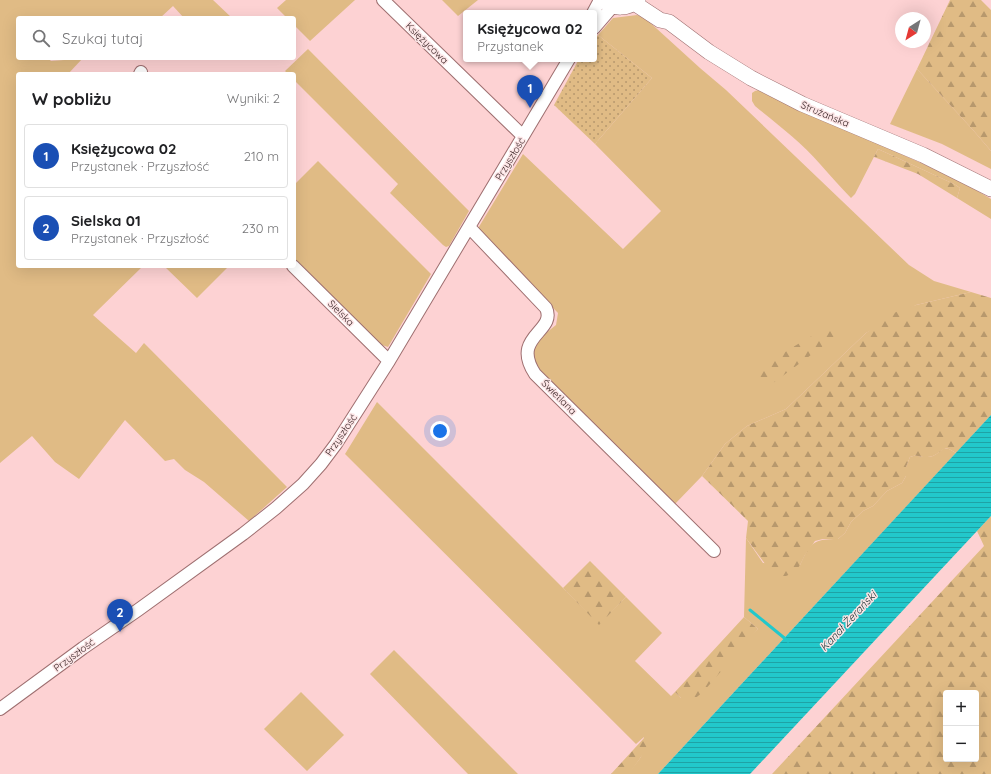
<!DOCTYPE html>
<html lang="pl">
<meta charset="utf-8">
<style>
body{margin:0;font-family:Quicksand,sans-serif;background:#f6f6f6;color:#202124}
.controls{position:absolute;right:12px;bottom:12px;display:grid;overflow:hidden;border-radius:4px;box-shadow:0 4px 16px #0002}
.controls button{width:36px;height:36px;display:grid;place-items:center;padding:0;border:0;border-bottom:1px solid #e0e0e0;background:#fff;color:#202124;font:20px sans-serif}
.compass{position:absolute;left:895px;top:12px;width:36px;height:36px;border-radius:50%;background:#fff;box-shadow:0 4px 16px #0002;rotate:216deg}
.you{position:absolute;left:440px;top:431px;width:14px;height:14px;margin:-10px;border:3px solid #fff;border-radius:50%;background:#1a73e8;box-shadow:0 0 0 6px #1a73e833}
.badge{display:grid;place-items:center;width:26px;height:26px;border-radius:50%;background:#1f6b6c;color:#fff;font-size:13px;font-weight:700}
.pin{position:absolute;translate:-50% -33px;filter:drop-shadow(0 1px 2px #0008)}
.pin::after{content:'';position:absolute;top:21px;width:14px;height:12px;background:inherit;clip-path:polygon(0 0,100% 0,50% 100%)}
.popup{position:absolute;left:463px;top:10px;width:134px;height:52px;box-sizing:border-box;display:grid;place-content:center;border-radius:4px;background:#fff;filter:drop-shadow(0 1px 3px #0005);font-size:13px;white-space:nowrap;color:#757577}
.popup b{font-size:15px;color:#202124}
.popup::after{content:'';position:absolute;left:50%;top:100%;margin-left:-8px;border:8px solid transparent;border-top-color:#fff}
.list{margin:0;padding:0;list-style:none}
h2{display:flex;justify-content:space-between;align-items:center;height:52px;margin:0;padding:0 16px;font-size:17px}
h2 small{font-size:13px;font-weight:400;color:#757577}
.list li{display:grid;grid-template-columns:26px 1fr auto;gap:12px;align-items:center;box-sizing:border-box;height:64px;margin:0 8px 8px;padding:0 8px;border:1px solid #e0e0e0;border-radius:4px}
.list b{display:block;font-size:15px;white-space:nowrap}
.list p{margin:0;font-size:13px;white-space:nowrap;color:#757577}
.list em{font-size:13px;font-style:normal;color:#757577}
.icon{flex:none;width:22px;height:22px;fill:none;stroke:currentColor;stroke-width:2;stroke-linecap:round;stroke-linejoin:round}
.map{position:relative;flex:none;width:991px;height:774px;overflow:hidden}
.search{position:absolute;background:#fff;box-shadow:0 4px 16px #0002;left:16px;top:16px;width:280px;height:44px;display:flex;align-items:center;gap:10px;box-sizing:border-box;padding:0 14px;border-radius:4px;color:#757577;font-size:15px}
.panel{position:absolute;background:#fff;box-shadow:0 4px 16px #0002;left:16px;top:72px;width:280px;height:196px;border-radius:4px}
.map>svg:first-child{display:block}
.green{fill:#e0bb85}
.forest{fill:url(#forest-firs);fill-rule:evenodd}
.park{fill:url(#park-dots)}
.water{fill:url(#water-rules)}
.lines{fill:none;stroke-linecap:round;stroke-linejoin:round}
.stream{stroke:#22c8cb;stroke-width:3}
.minor-casing{stroke:#9e6f70;stroke-width:14}
.major-casing{stroke:#9e6f70;stroke-width:16}
.minor{stroke:#fff;stroke-width:12}
.major{stroke:#fff;stroke-width:15}
.labels{text-anchor:middle;dominant-baseline:central;stroke-width:3;stroke-linejoin:round;paint-order:stroke}
.street-label{font-size:10px;fill:#3a2627;stroke:#fce5e6}
.water-label{font-size:11px;font-style:italic;fill:#193232;stroke:#fce5e6}
</style>
<div class="map">
<svg width="991" height="774" viewBox="0 0 991 774">
<defs>
<pattern id="forest-firs" width="22" height="20" patternUnits="userSpaceOnUse"><rect width="22" height="20" fill="#e0bb85"/><path d="M5 1l3.5 6h-7zM16 11l3.5 6h-7z" fill="#b7986d"/></pattern>
<pattern id="park-dots" width="8" height="8" patternUnits="userSpaceOnUse"><rect width="8" height="8" fill="#e0bb85"/><path d="M2 2h.1M6 6h.1" fill="none" stroke="#b7986d" stroke-width="1.8" stroke-linecap="round"/></pattern>
<pattern id="water-rules" width="6" height="5" patternUnits="userSpaceOnUse"><rect width="6" height="5" fill="#22c8cb"/><path d="M0 2.5h6" fill="none" stroke="#1fa2a5"/></pattern>
</defs>
<rect width="100%" height="100%" fill="#fdd2d3"/>
<!-- green -->
<path class="green" d="M 0,0 L 213,0 L 232,18 L 184,18 L 173,6 L 160,18 L 18,18 L 18,58 L 48,58 L 51,61 L 64,60 L 66,58 L 83,58 L 68,74 L 18,74 L 18,266 L 143,266 L 93,315 L 136,353 L 144,343 L 287,487 L 249,521 L 204,482 L 185,470 L 174,459 L 165,461 L 125,420 L 79,479 L 55,462 L 32,436 L 0,463 Z
M 286,0 L 355,0 L 310,41 L 294,25 L 294,18 L 287,18 L 277,8 Z
M 442,0 L 478,0 L 458,16 Z
M 637,15 L 645,18 L 700,68 L 726,90 L 909,265 L 934,281 L 971,292 L 916,305 L 866,333 L 786,409 L 747,426 L 725,444 L 702,476 L 674,505 L 538,370 C 524,348 540,338 556,325 L 558,313 L 477,230 L 523,154 L 623,249 L 661,211 L 595,144 L 652,78 L 598,35 L 613,18 Z
M 308,49 L 469,211 L 449,246 L 446,247 L 443,245 L 390,193 L 398,184 L 294,80 L 294,74 L 288,74 L 285,71 Z
M 917,69 L 973,130 L 991,151 L 991,169 L 942,144 L 890,124 Z
M 759,90 L 961,181 L 991,199 L 991,219 L 957,198 L 960,188 L 954,184 L 878,149 L 855,194 L 851,198 C 840,187 830,175 820,164 C 801,142 777,124 755,106 L 752,101 L 752,93 L 755,91 Z
M 318,161 L 431,274 L 388,347 L 382,345 L 294,259 L 294,185 Z
M 169,266 L 229,266 L 197,298 L 166,268 Z
M 377,402 L 599,624 L 626,597 L 662,633 L 635,661 L 671,696 L 675,692 L 681,698 L 758,629 L 744,617 L 746,538 L 763,563 L 800,565 C 811,542 813,539 838,539 L 845,533 L 851,522 L 863,511 L 873,506 L 887,491 L 902,483 L 906,476 L 906,467 L 910,457 C 917,454 919,457 926,457 C 933,458 939,452 944,448 L 949,449 L 956,453 L 658,774 L 628,774 L 641,757 L 644,737 L 636,744 L 345,454 Z
M 394,650 L 518,774 L 468,774 L 370,674 Z
M 301,692 L 344,735 L 307,771 L 264,729 Z"/>
<!-- forest -->
<path class="forest" d="M 950,0 L 981,0 L 991,10 L 991,151 L 973,130 L 917,69 Z
M 878,149 L 954,184 L 960,188 L 957,198 L 918,174 L 874,157 Z
M 971,292 L 991,298 L 991,415 L 956,453 L 949,449 L 945,448 C 939,452 933,458 926,457 C 919,457 917,454 910,457 L 906,467 L 906,476 L 902,483 L 887,491 L 873,506 L 863,511 L 851,522 L 845,533 L 838,539 L 823,539 L 815,541 L 805,555 L 800,565 L 795,572 L 786,576 L 780,576 L 771,572 L 746,538 L 748,521 L 702,476 L 725,444 L 747,426 L 786,409 L 866,333 L 896,312 L 916,305 Z
M 827,329 L 836,330 L 842,332 L 765,389 L 756,384 L 755,370 L 808,338 Z
M 991,516 L 991,774 L 772,774 L 984,546 L 977,531 ZM 946,693 L 976,693 L 976,759 L 946,759 Z
M 590,561 L 626,597 L 599,625 L 563,588 Z
M 744,617 L 758,629 L 703,692 L 693,700 L 683,700 L 675,692 Z
M 645,737 L 649,742 L 641,757 L 629,774 L 611,774 Z"/>
<!-- park -->
<path class="park" d="M 598,35 L 652,78 L 595,144 L 554,105 L 579,59 L 594,59 L 594,40 Z"/>
<!-- water -->
<path class="water" d="M 991,415 L 991,516 L 750,774 L 658,774 Z"/>
<g class="lines">
<!-- stream -->
<path class="stream" d="M 750,610 L 788,641"/>
<!-- minor casing -->
<g class="minor-casing">
<path id="minor" d="M 383,0 L 523,136
M 593,13 L 600,0
M 594,28 L 613,6
M 140,74 L 141,72
M 469,227 L 546,308 C 557,332 510,336 535,374 L 714,551
M 293,266 L 389,361
M 0,709 L 83,648 L 138,610 L 243,534 L 276,508 L 303,484 L 321,464 L 336,444 L 389,361 L 569,59"/>
</g>
<!-- major casing -->
<g class="major-casing">
<path id="major" d="M 603,0 C 614,10 628,9 638,0
M 634,3 L 660,20 L 669,22 L 709,52 L 751,78 L 802,104 L 923,155 L 991,189"/>
</g>
<!-- minor -->
<use href="#minor" class="minor"/>
<!-- major -->
<use href="#major" class="major"/>
</g>
<g class="labels">
<!-- street labels -->
<g class="street-label">
<text transform="translate(427 43) rotate(44)">Księżycowa</text>
<text transform="translate(825 114) rotate(23)">Strużańska</text>
<text transform="translate(510 159) rotate(-59)">Przyszłość</text>
<text transform="translate(341 313) rotate(45)">Sielska</text>
<text transform="translate(559 397) rotate(45)">Świetlana</text>
<text transform="translate(341 435) rotate(-56)">Przyszłość</text>
<text transform="translate(74 655) rotate(-36)">Przyszłość</text>
</g>
<!-- water labels -->
<g class="water-label">
<text transform="translate(848 621) rotate(-47)">Kanał Żerański</text>
</g>
</g>
</svg>
<div class="controls">
<button>+</button>
<button>−</button>
</div>
<svg class="compass" viewBox="-18 -18 36 36"><path d="M0-13l5 13h-10z" fill="#e53935"/><path d="M0 13l5-13h-10z" fill="#757577"/></svg>
<div class="you"></div>
<div class="pin badge" style="left:530px;top:108px;background:#1a4fb4">1</div>
<div class="popup"><b>Księżycowa 02</b>Przystanek</div>
<div class="pin badge" style="left:120px;top:632px;background:#1a4fb4">2</div>
<div class="search"><svg class="icon" aria-label="search" viewBox="0 0 24 24"><circle cx="10" cy="10" r="6"/><path d="M15 15l6 6"/></svg>Szukaj tutaj</div>
<section class="panel">
<h2>W pobliżu<small>Wyniki: 2</small></h2>
<ul class="list">
<li><span class="badge" style="background:#1a4fb4">1</span><div><b>Księżycowa 02</b><p>Przystanek · Przyszłość</p></div><em>210 m</em></li>
<li><span class="badge" style="background:#1a4fb4">2</span><div><b>Sielska 01</b><p>Przystanek · Przyszłość</p></div><em>230 m</em></li>
</ul>
</section>
</div>
